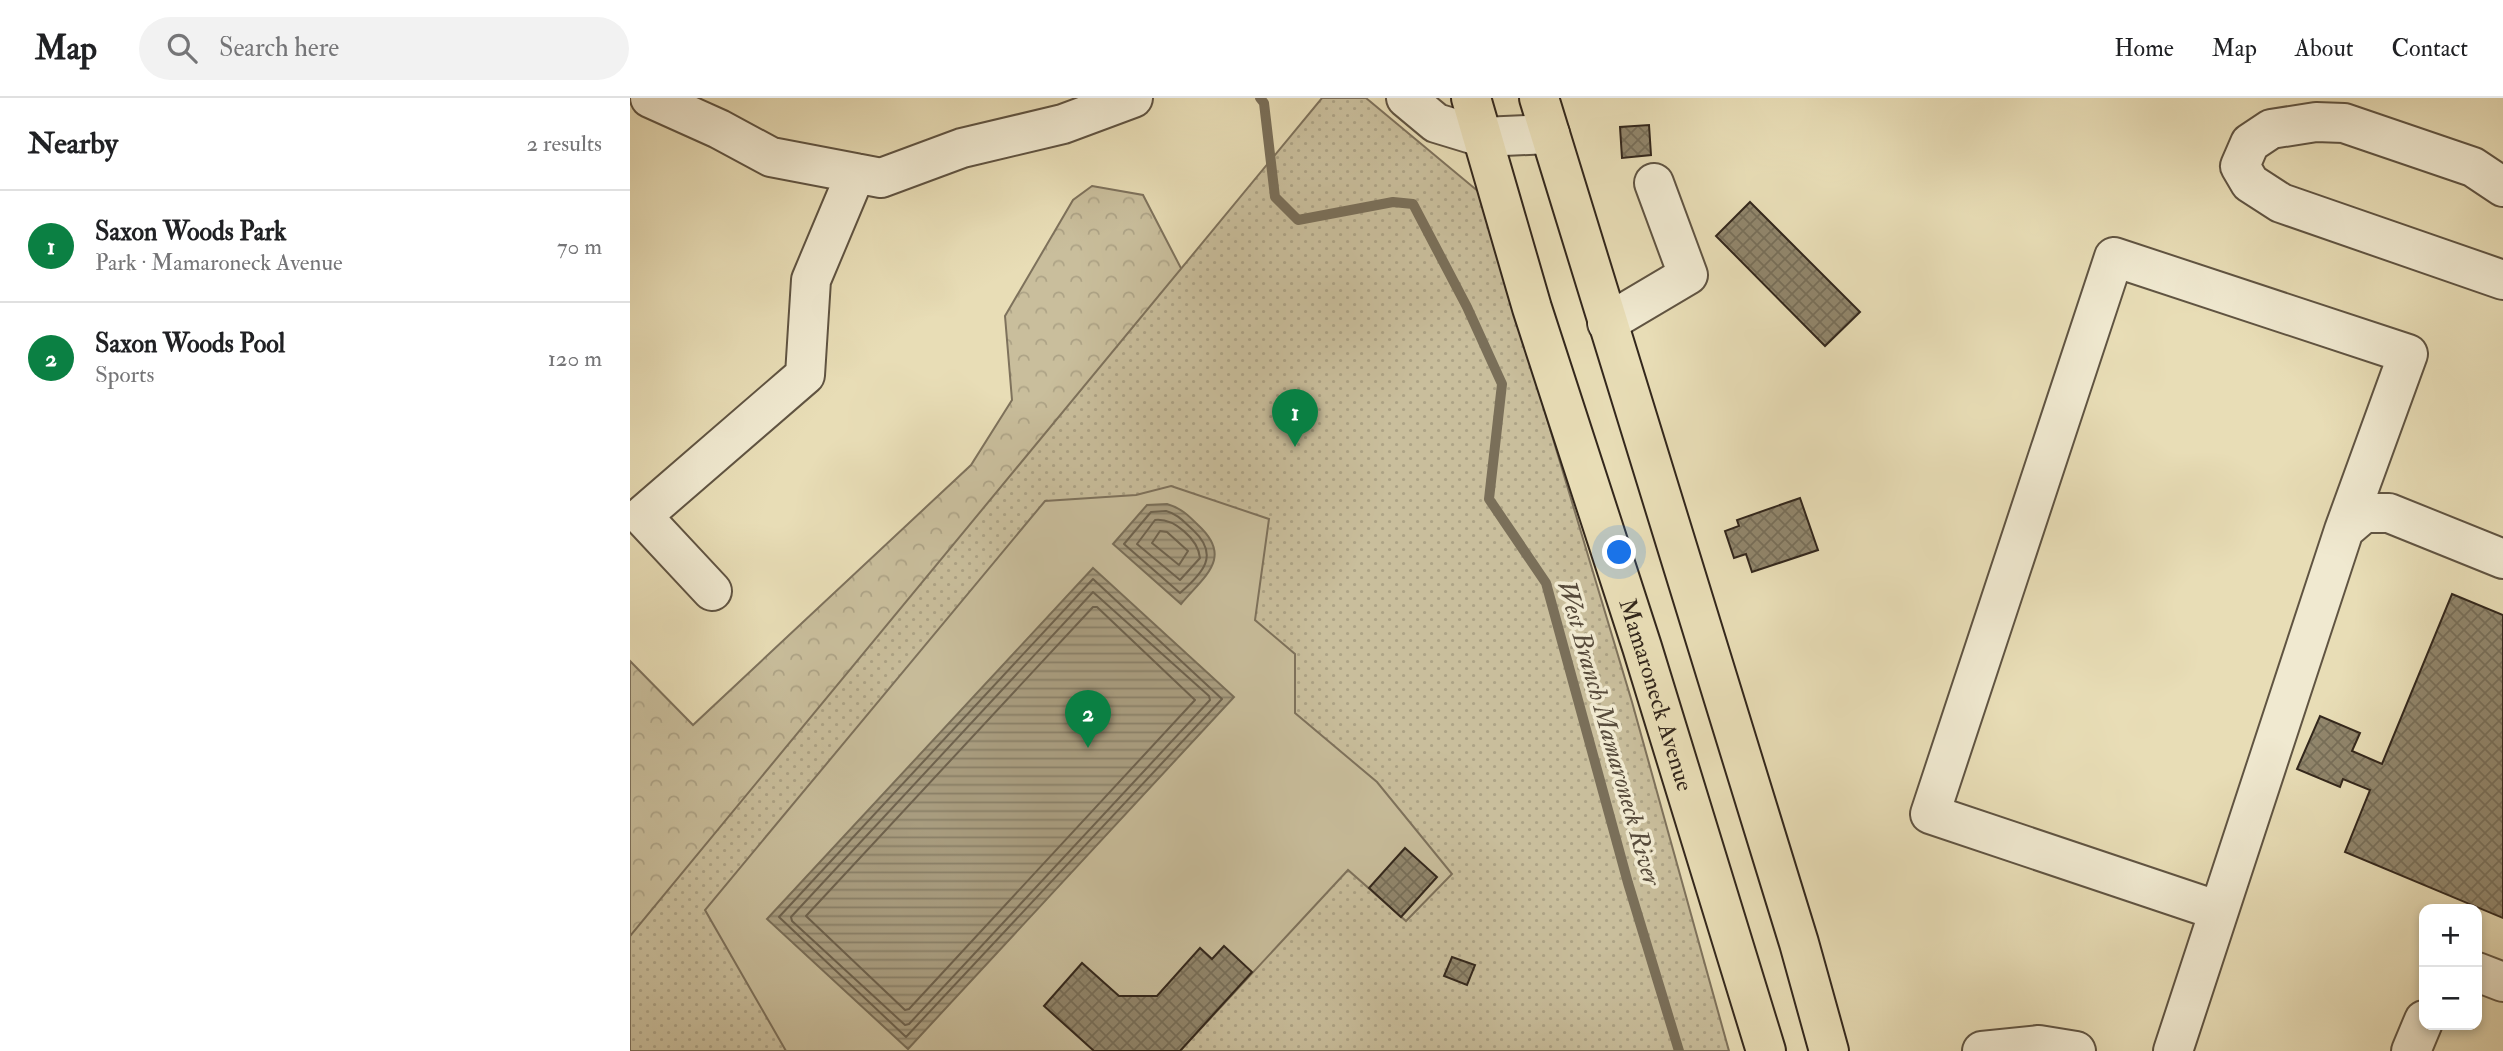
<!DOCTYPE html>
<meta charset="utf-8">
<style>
body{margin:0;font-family:"IM FELL Double Pica",serif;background:#f2f2f2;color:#202124}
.controls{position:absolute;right:21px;bottom:21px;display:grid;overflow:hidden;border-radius:14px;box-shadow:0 4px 10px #0003}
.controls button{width:63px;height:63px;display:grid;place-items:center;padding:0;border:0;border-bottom:2px solid #e0e0e0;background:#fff;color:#202124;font:35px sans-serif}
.you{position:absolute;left:990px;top:455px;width:24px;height:24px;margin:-18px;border:5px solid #fff;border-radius:50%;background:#1a73e8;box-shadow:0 0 0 10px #1a73e833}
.badge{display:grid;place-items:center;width:46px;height:46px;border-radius:50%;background:#0b8043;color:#fff;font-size:23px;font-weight:700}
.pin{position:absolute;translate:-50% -58px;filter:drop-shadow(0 2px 4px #0008)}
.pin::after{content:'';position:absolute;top:37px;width:24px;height:21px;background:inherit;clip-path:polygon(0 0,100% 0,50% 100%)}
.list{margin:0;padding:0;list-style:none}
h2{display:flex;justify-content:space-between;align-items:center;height:91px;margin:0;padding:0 28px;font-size:30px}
h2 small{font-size:23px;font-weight:400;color:#757577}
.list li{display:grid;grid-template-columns:46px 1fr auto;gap:21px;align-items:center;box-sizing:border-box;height:112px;padding:0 28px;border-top:2px solid #e0e0e0}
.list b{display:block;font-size:26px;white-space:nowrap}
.list p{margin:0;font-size:23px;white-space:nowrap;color:#757577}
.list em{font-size:23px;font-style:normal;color:#757577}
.icon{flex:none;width:38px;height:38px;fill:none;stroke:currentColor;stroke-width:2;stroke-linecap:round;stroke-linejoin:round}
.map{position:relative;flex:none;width:1873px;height:953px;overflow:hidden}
header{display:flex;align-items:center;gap:42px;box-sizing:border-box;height:98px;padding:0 35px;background:#fff;border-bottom:2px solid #e0e0e0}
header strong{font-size:33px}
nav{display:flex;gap:38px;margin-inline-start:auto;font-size:24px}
.search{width:490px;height:63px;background:#f2f2f2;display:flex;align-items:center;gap:18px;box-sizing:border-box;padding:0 24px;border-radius:38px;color:#757577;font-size:26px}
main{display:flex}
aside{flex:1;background:#fff}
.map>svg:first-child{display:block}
.forest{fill:url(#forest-crowns);stroke:#7e725c;stroke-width:2}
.park{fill:url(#park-dots);stroke:#7e725c;stroke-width:2}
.pitch{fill:#c9be9c;stroke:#7e725c;stroke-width:2}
.water{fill:url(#water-rules);stroke:#7a6f59;stroke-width:2}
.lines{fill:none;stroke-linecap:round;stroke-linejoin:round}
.shore{stroke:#6e634f;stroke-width:2}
.stream{stroke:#7a6f59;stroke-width:10}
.building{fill:url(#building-cross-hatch);stroke:#33271c;stroke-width:2}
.minor-casing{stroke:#605442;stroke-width:42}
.major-casing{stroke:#33271c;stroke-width:42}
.minor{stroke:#f0e9d0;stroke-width:38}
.major{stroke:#e8ddb6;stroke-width:38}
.labels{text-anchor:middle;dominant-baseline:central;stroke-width:7;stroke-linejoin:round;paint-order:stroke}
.street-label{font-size:24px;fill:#33271c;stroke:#f0e9d0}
.water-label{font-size:26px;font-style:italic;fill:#574b3b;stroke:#f0e9d0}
</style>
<header>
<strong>Map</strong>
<div class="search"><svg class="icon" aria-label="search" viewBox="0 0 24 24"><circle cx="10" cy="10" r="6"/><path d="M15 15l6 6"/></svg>Search here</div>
<nav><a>Home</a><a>Map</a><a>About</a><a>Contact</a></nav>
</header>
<main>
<aside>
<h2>Nearby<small>2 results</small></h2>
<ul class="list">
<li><span class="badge">1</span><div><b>Saxon Woods Park</b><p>Park · Mamaroneck Avenue</p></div><em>70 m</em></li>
<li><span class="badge">2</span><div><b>Saxon Woods Pool</b><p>Sports</p></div><em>120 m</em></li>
</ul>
</aside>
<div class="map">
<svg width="1873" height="953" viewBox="0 0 1873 953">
<defs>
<pattern id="forest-crowns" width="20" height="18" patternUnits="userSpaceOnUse" patternTransform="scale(1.75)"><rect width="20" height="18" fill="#c9be9c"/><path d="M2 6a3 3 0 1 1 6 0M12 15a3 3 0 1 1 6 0" fill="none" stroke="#ada386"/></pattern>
<pattern id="park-dots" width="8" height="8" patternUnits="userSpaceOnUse" patternTransform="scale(1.75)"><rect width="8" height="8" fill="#c9be9c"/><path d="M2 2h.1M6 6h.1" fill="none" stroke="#ada386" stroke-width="1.8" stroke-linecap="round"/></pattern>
<pattern id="water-rules" width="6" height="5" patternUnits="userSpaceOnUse" patternTransform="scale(1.75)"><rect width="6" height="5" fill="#aa9f82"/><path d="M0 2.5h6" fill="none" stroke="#8b826a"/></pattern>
<pattern id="building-cross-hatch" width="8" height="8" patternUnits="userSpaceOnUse" patternTransform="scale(1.75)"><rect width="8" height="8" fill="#91866c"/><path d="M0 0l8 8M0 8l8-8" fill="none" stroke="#776e58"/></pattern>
</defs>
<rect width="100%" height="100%" fill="#e8ddb6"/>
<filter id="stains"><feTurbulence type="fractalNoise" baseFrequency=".00286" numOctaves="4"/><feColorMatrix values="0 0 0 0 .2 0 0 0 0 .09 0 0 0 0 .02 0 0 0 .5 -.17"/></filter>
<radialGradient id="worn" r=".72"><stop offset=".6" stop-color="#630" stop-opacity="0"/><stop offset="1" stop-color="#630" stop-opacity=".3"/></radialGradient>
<!-- forest -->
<path class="forest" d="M 462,88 L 513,97 L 568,203 L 0,953 L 0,563 L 63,627 L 341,367 L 382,302 L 375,218 L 443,102 Z"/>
<!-- park -->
<path class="park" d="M 692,0 L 736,0 L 849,94 L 1002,604 L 1099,953 L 0,953 L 0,838 Z"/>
<!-- pitch -->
<path class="pitch" d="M 541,388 L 639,421 L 625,522 L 665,556 L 665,615 L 747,684 L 822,776 L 776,823 L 718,772 L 550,953 L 156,953 L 75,812 L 415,403 L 506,397 Z"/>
<!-- water -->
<path class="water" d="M 537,406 C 551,410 558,417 568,427 C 604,460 574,478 551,506 L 483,446 L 517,407 Z
M 463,470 L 604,599 L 278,951 L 137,821 Z"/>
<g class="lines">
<!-- shore -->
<path class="shore" d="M 536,413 C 548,416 554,424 563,432 C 590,457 573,475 550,495 L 494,446 L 521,414 Z
M 525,422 C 544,420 568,441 570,460 L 550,482 L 507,446 Z
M 530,433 L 537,434 L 558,453 L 549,467 L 522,445 Z
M 463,481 L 592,601 L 276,939 L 149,819 Z
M 463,494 L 579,598 L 580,602 L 279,926 L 275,927 L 162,823 L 161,819 Z
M 463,509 L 467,509 L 565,602 L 279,911 L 275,912 L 176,818 Z"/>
<!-- stream -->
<path class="stream" d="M 630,0 L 634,5 L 645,99 L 668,122 L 763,104 L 783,106 L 837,209 L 872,286 L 859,401 L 916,485 L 998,785 L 1049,953"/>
</g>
<!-- building -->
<path class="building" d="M 1019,27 L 1021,57 L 992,60 L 990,29 Z
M 1120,104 L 1230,214 L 1195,248 L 1086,138 Z
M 1170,400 L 1188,452 L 1122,474 L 1116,456 L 1104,460 L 1095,433 L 1109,428 L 1107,422 Z
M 1822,496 L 1873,517 L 1873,820 L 1715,754 L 1740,692 L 1713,681 L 1710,689 L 1667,671 L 1690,618 L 1730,635 L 1722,653 L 1752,666 Z
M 775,750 L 807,779 L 771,819 L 739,790 Z
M 594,848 L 622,874 L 550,953 L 464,953 L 414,908 L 452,865 L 489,898 L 527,898 L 570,850 L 582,861 Z
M 822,859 L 845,867 L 837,887 L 814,878 Z"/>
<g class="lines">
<!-- minor casing -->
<g class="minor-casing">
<path id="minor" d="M 20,0 L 89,31 L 141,59 L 251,80 L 332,50 L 433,26 L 503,0
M 776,0 L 806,25 L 852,39 L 920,36
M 1873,89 L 1843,69 L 1714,25 L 1686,24 L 1641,31 L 1620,45 L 1610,68 L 1620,85 L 1651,105 L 1873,182
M 977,225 L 1058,177 L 1024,85
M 82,493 L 12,418 L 175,277 L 181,182 L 226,75
M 1589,813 L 1300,716 L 1484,159 L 1778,256 L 1714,432
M 1847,874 L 1873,884
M 1352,953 L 1409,947 L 1446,953
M 1543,953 L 1714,432 L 1734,415 L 1759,415 L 1873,461
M 1781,953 L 1794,922"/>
</g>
<!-- major casing -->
<g class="major-casing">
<g id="major">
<path id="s1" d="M 841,0 L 902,210 L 1012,549 L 1136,953"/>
<path d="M 909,0 L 1169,845 L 1199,953"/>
</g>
</g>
<!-- minor -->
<use href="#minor" class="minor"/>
<!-- major -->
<use href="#major" class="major"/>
</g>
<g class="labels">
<!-- street labels -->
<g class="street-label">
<text stroke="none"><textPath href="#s1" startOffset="625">Mamaroneck Avenue</textPath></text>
</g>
<!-- water labels -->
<g class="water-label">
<text transform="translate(979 635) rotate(74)">West Branch Mamaroneck River</text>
</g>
</g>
<rect width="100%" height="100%" filter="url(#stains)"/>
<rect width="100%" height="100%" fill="url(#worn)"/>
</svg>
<div class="controls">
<button>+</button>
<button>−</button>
</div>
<div class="you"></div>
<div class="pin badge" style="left:665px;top:349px">1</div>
<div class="pin badge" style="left:458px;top:650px">2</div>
</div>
</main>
